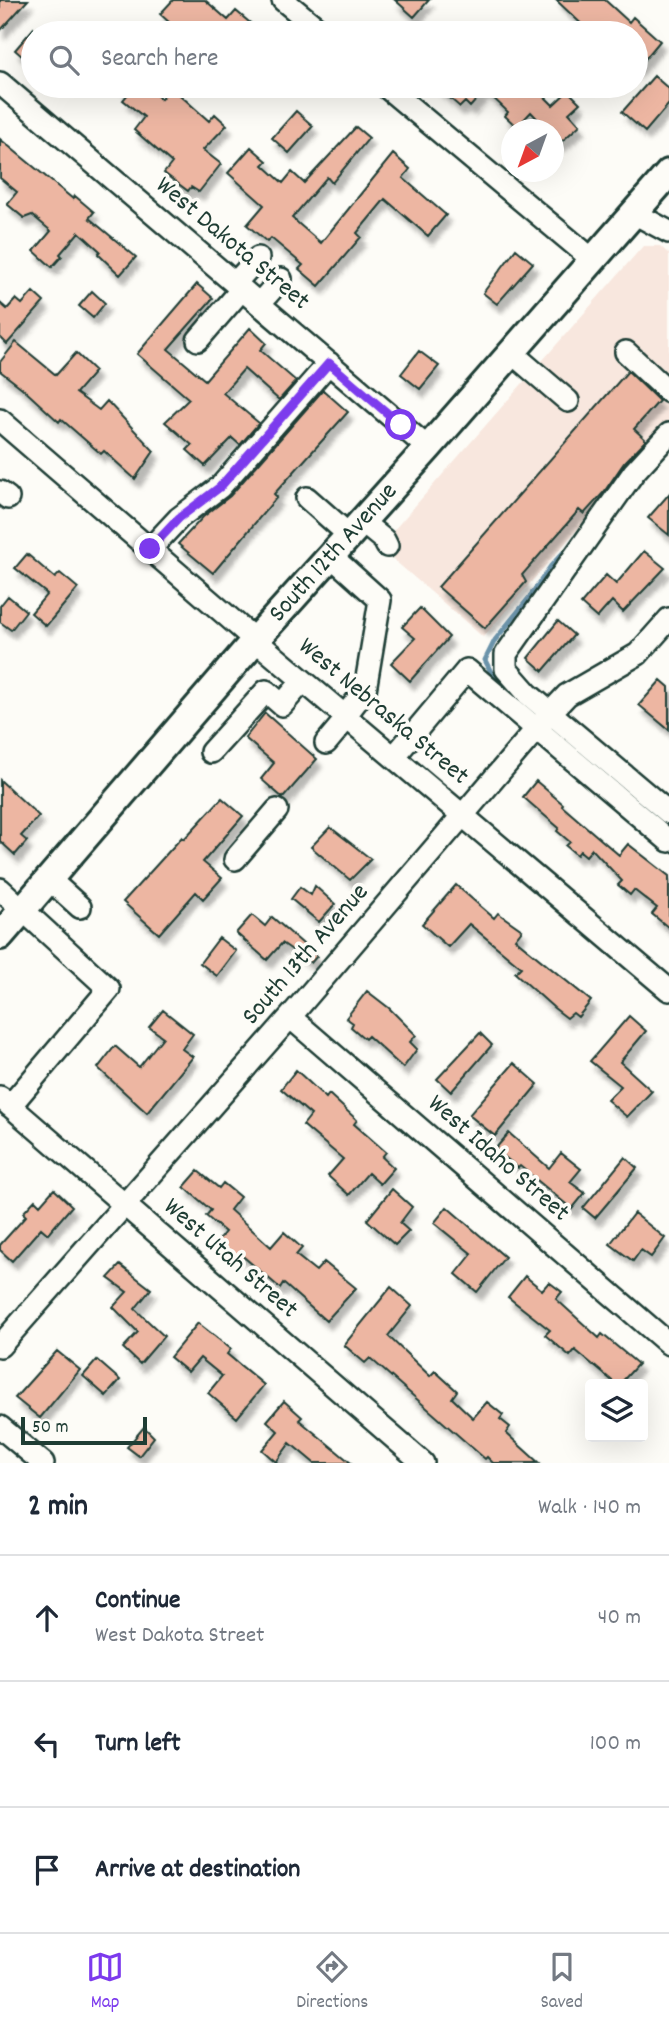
<!DOCTYPE html>
<meta charset="utf-8">
<style>
body{margin:0;font-family:Dekko,sans-serif;background:#f6f6f7;color:#1f2937}
.controls{position:absolute;right:21px;bottom:21px;display:grid;overflow:hidden;border-radius:7px;box-shadow:0 7px 28px #0002}
.controls button{width:63px;height:63px;display:grid;place-items:center;padding:0;border:0;border-bottom:2px solid #e0e1e3;background:#fff;color:#1f2937;font:35px sans-serif}
.compass{position:absolute;left:501px;top:119px;width:63px;height:63px;border-radius:50%;background:#fff;box-shadow:0 7px 28px #0002;rotate:221deg}
.scale{position:absolute;left:21px;bottom:18px;width:126px;box-sizing:border-box;padding-left:7px;border:4px solid #1f3d34;border-top:0;font-size:19px;line-height:24px;white-space:nowrap;color:#1f3d34;-webkit-text-stroke:5px #fdfcf7;paint-order:stroke}
.stop{position:absolute;width:21px;height:21px;margin:-16px;border:5px solid #7c3aed;border-radius:50%;background:#fff}
.stop.end{background:#7c3aed;border-color:#fff;box-shadow:0 2px 7px #0008}
.list{margin:0;padding:0;list-style:none}
h2{display:flex;justify-content:space-between;align-items:center;height:91px;margin:0;padding:0 28px;font-size:30px}
h2 small{font-size:23px;font-weight:400;color:#747a83}
.list li{display:grid;grid-template-columns:46px 1fr auto;gap:21px;align-items:center;box-sizing:border-box;height:126px;padding:0 28px;border-top:2px solid #e0e1e3}
.list b{display:block;font-size:26px;white-space:nowrap}
.list p{margin:0;font-size:23px;white-space:nowrap;color:#747a83}
.list em{font-size:23px;font-style:normal;color:#747a83}
.icon{flex:none;width:38px;height:38px;fill:none;stroke:currentColor;stroke-width:2;stroke-linecap:round;stroke-linejoin:round}
.map{position:relative;flex:none;width:669px;height:1463px;overflow:hidden}
.search{position:absolute;background:#fff;box-shadow:0 7px 28px #0002;left:21px;right:21px;top:21px;height:77px;display:flex;align-items:center;gap:18px;box-sizing:border-box;padding:0 24px;border-radius:38px;color:#747a83;font-size:26px}
.sheet{height:469px;background:#fff}
nav{display:flex;justify-content:space-around;align-items:center;box-sizing:border-box;height:98px;border-top:2px solid #e0e1e3;background:#fff;font-size:19px;color:#747a83}
nav a{display:grid;justify-items:center;gap:4px}
nav .on{color:#7c3aed}
.map>svg:first-child{display:block}
.built{fill:#f8e7de}
.lines{fill:none;stroke-linecap:round;stroke-linejoin:round}
.stream{stroke:#6b93aa;stroke-width:5}
.building{fill:#edb6a2;stroke:#1f3d34;stroke-width:2;filter:url(#shadow)}
.minor-casing{stroke:#1f3d34;stroke-width:26}
.major-casing{stroke:#1f3d34;stroke-width:32}
.minor{stroke:#fdfcf7;stroke-width:21}
.major{stroke:#fdfcf7;stroke-width:26}
.route{stroke:#7c3aed;stroke-width:9}
.labels{text-anchor:middle;dominant-baseline:central;stroke-width:7;stroke-linejoin:round;paint-order:stroke}
.street-label{font-size:26px;fill:#1f3d34;stroke:#fdfcf7}
</style>
<div class="map">
<svg width="669" height="1463" viewBox="0 0 669 1463">
<defs>
<filter id="shadow"><feDropShadow dx="4.5" dy="8" stdDeviation="2" flood-color="#0004"/></filter>
</defs>
<rect width="100%" height="100%" fill="#fdfcf7"/>
<filter id="ink" filterUnits="userSpaceOnUse"><feTurbulence type="fractalNoise" baseFrequency=".0143" numOctaves="2"/><feDisplacementMap in="SourceGraphic" scale="14" xChannelSelector="R" yChannelSelector="G"/><feConvolveMatrix kernelMatrix="1 2 1 2 8 2 1 2 1" color-interpolation-filters="sRGB"/></filter>
<g filter="url(#ink)">
<!-- built -->
<path class="built" d="M 643,246 L 660,246 L 669,254 L 669,425 L 483,637 L 379,547 Z"/>
<g class="lines">
<!-- stream -->
<path class="stream" d="M 505,689 L 493,676 L 485,660 L 495,640 L 529,598 L 551,566 L 563,553
M 659,818 L 669,827"/>
</g>
<!-- building -->
<path class="building" d="M 0,0 L 28,0 L 0,31 Z
M 173,0 L 205,0 L 228,20 L 236,11 L 262,33 L 181,33 L 160,14 Z
M 395,0 L 429,0 L 414,17 Z
M 556,0 L 605,0 L 629,22 L 633,17 L 660,41 L 636,70 L 636,33 L 591,33 Z
M 33,29 L 33,66 L 15,50 Z
M 654,76 L 669,89 L 669,104 L 645,132 L 622,112 Z
M 119,86 L 145,86 L 161,99 L 171,87 L 209,121 L 215,114 L 227,125 L 203,150 L 221,164 L 199,192 L 191,187 L 188,191 L 164,173 L 172,163 L 134,130 L 144,117 L 123,100 L 128,94 Z
M 436,86 L 534,86 L 553,105 L 568,91 L 580,103 L 569,113 L 580,125 L 560,143 L 554,136 L 554,130 L 548,130 L 531,112 L 517,127 L 505,116 L 508,112 L 485,90 L 470,107 L 465,102 L 460,107 Z
M 296,111 L 313,126 L 289,153 L 272,138 Z
M 356,127 L 369,138 L 332,183 L 327,177 L 292,218 L 321,243 L 393,154 L 410,169 L 403,178 L 446,215 L 428,236 L 385,199 L 357,233 L 361,237 L 319,286 L 299,269 L 303,265 L 271,238 L 267,242 L 247,225 L 264,205 L 228,173 L 251,147 L 267,161 L 263,165 L 283,183 L 292,172 L 304,183 Z
M 0,139 L 73,199 L 75,196 L 94,212 L 89,218 L 136,257 L 120,275 L 98,254 L 100,251 L 79,232 L 60,254 L 62,256 L 52,267 L 34,251 L 51,231 L 32,215 L 24,218 L 7,204 L 17,192 L 0,178 Z
M 516,249 L 533,263 L 497,304 L 483,293 Z
M 197,284 L 213,298 L 168,349 L 205,380 L 250,328 L 266,343 L 260,350 L 296,381 L 279,400 L 244,369 L 223,393 L 259,423 L 240,445 L 232,438 L 205,466 L 187,450 L 192,445 L 165,422 L 189,399 L 137,354 Z
M 92,291 L 105,303 L 93,318 L 79,306 Z
M 33,292 L 44,302 L 7,344 L 0,337 L 0,303 L 7,309 L 16,299 L 22,304 Z
M 16,342 L 56,375 L 76,353 L 95,371 L 76,393 L 99,410 L 107,401 L 154,451 L 135,479 L 104,451 L 101,454 L 61,419 L 59,422 L 22,388 L 0,371 L 0,362 Z
M 419,351 L 439,366 L 420,389 L 401,374 Z
M 628,371 L 659,401 L 634,429 L 646,440 L 624,463 L 604,492 L 584,514 L 579,510 L 522,575 L 526,582 L 485,628 L 438,587 Z
M 323,390 L 348,412 L 274,494 L 277,497 L 213,573 L 178,544 L 203,517 L 230,496 Z
M 669,494 L 669,535 L 648,518 Z
M 644,551 L 665,568 L 623,612 L 612,601 L 597,618 L 581,604 L 606,575 L 616,584 Z
M 27,554 L 55,578 L 60,573 L 78,588 L 46,626 L 31,613 L 47,594 L 15,568 Z
M 8,596 L 26,611 L 11,630 L 0,622 L 0,606 Z
M 420,608 L 449,637 L 410,681 L 391,663 L 415,638 L 402,627 Z
M 558,621 L 574,635 L 543,671 L 528,658 Z
M 661,680 L 669,687 L 669,730 L 639,705 Z
M 265,713 L 317,759 L 283,798 L 261,779 L 274,763 L 245,738 Z
M 0,780 L 39,816 L 21,836 L 27,841 L 15,855 L 0,841 Z
M 536,781 L 563,804 L 562,806 L 619,855 L 628,844 L 669,876 L 669,928 L 652,914 L 657,908 L 634,890 L 630,895 L 618,885 L 622,881 L 592,849 L 586,856 L 580,851 L 577,855 L 566,846 L 570,842 L 557,831 L 559,828 L 523,797 Z
M 222,798 L 243,816 L 203,862 L 222,878 L 203,899 L 196,892 L 159,934 L 123,902 L 182,837 L 184,839 Z
M 330,827 L 371,859 L 350,880 L 311,847 Z
M 456,885 L 494,918 L 498,913 L 522,930 L 515,939 L 591,1001 L 578,1017 L 573,1013 L 567,1018 L 554,1008 L 515,973 L 521,967 L 469,924 L 448,947 L 422,924 Z
M 315,886 L 335,904 L 319,922 L 291,899 L 300,887 L 311,895 Z
M 252,915 L 265,926 L 272,917 L 317,956 L 311,963 L 282,943 L 267,960 L 236,933 Z
M 219,938 L 236,951 L 217,976 L 200,963 Z
M 367,991 L 389,1008 L 416,1035 L 410,1042 L 417,1049 L 403,1068 L 368,1036 L 365,1039 L 351,1027 L 353,1023 L 346,1018 Z
M 163,1010 L 193,1034 L 182,1049 L 193,1057 L 147,1113 L 98,1068 L 115,1046 L 139,1067 L 163,1037 L 149,1027 Z
M 629,1016 L 646,1031 L 620,1062 L 652,1091 L 627,1117 L 607,1100 L 621,1086 L 590,1061 Z
M 480,1033 L 492,1045 L 451,1092 L 437,1079 Z
M 514,1063 L 538,1084 L 495,1136 L 469,1115 Z
M 296,1070 L 326,1098 L 329,1094 L 357,1120 L 354,1124 L 386,1152 L 382,1157 L 394,1168 L 380,1184 L 368,1173 L 349,1195 L 328,1176 L 343,1159 L 303,1125 L 311,1115 L 281,1089 Z
M 509,1133 L 549,1168 L 561,1153 L 581,1169 L 570,1182 L 585,1193 L 572,1209 L 520,1166 L 518,1168 L 495,1149 Z
M 625,1157 L 637,1168 L 595,1218 L 583,1208 Z
M 198,1171 L 219,1188 L 223,1183 L 240,1197 L 230,1210 L 271,1247 L 284,1232 L 302,1248 L 296,1255 L 316,1271 L 324,1262 L 356,1288 L 326,1321 L 283,1283 L 280,1288 L 239,1253 L 235,1258 L 216,1243 L 225,1232 L 206,1216 L 211,1210 L 184,1187 Z
M 54,1189 L 72,1206 L 48,1234 L 41,1228 L 12,1261 L 0,1250 L 0,1245 L 26,1216 L 23,1213 L 35,1200 L 40,1205 Z
M 392,1189 L 412,1207 L 400,1223 L 409,1231 L 395,1245 L 367,1220 Z
M 447,1207 L 505,1257 L 477,1292 L 456,1274 L 472,1254 L 434,1223 Z
M 634,1213 L 665,1238 L 651,1257 L 641,1250 L 633,1261 L 610,1244 Z
M 120,1265 L 151,1289 L 135,1309 L 164,1336 L 140,1364 L 123,1348 L 138,1332 L 113,1307 L 127,1292 L 108,1278 Z
M 525,1276 L 542,1290 L 549,1282 L 562,1292 L 556,1299 L 599,1338 L 602,1334 L 638,1364 L 620,1384 L 616,1384 L 575,1350 L 570,1356 L 545,1335 L 550,1330 L 508,1297 Z
M 391,1287 L 412,1306 L 388,1336 L 430,1376 L 435,1371 L 457,1391 L 452,1398 L 473,1418 L 487,1402 L 503,1415 L 500,1419 L 510,1427 L 506,1433 L 539,1463 L 493,1463 L 487,1457 L 485,1459 L 370,1358 L 365,1363 L 344,1345 Z
M 198,1323 L 231,1349 L 227,1354 L 264,1385 L 237,1418 L 208,1393 L 222,1376 L 200,1358 L 188,1372 L 170,1357 Z
M 57,1351 L 80,1370 L 40,1418 L 15,1398 Z
M 97,1360 L 120,1380 L 106,1396 L 83,1376 Z
M 284,1401 L 302,1417 L 299,1420 L 351,1463 L 314,1463 L 290,1443 L 276,1462 L 262,1450 L 278,1431 L 267,1421 Z
M 144,1427 L 154,1437 L 139,1456 L 127,1447 Z"/>
<g class="lines">
<!-- minor casing -->
<g class="minor-casing">
<path id="minor" d="M 283,0 L 323,33
M 0,83 L 428,448
M 385,86 L 593,260
M 634,213 L 669,232
M 235,283 L 258,258
M 259,304 L 281,279
M 198,340 L 242,289
M 626,352 L 669,392
M 512,353 L 568,401
M 0,420 L 255,640 L 669,990
M 669,434 L 634,472 L 506,654 L 506,669 L 528,694 L 669,813
M 0,492 L 8,498
M 307,498 L 350,536
M 362,522 L 384,540 L 387,546
M 150,549 L 179,518 L 220,487 L 329,363
M 331,556 L 380,600 L 365,690 L 345,716
M 326,743 L 347,718
M 211,752 L 266,691 L 282,705 L 303,681
M 394,757 L 467,670 L 669,841
M 235,859 L 277,810
M 49,879 L 80,907
M 0,889 L 109,989 L 10,1106
M 290,1017 L 669,1344
M 0,1097 L 423,1463
M 0,1346 L 290,1017 L 551,712 L 567,695 L 638,654 L 669,619
M 0,1427 L 43,1463"/>
</g>
<!-- major casing -->
<g class="major-casing">
<g id="major">
<path id="s1" d="M 0,936 L 255,640 L 428,448 L 669,173"/>
</g>
</g>
<!-- minor -->
<use href="#minor" class="minor"/>
<!-- major -->
<use href="#major" class="major"/>
</g>
</g>
<g class="lines" filter="url(#ink)">
<!-- route -->
<path class="route" d="M 150,549 L 179,518 L 220,487 L 329,363 L 401,425"/>
</g>
<g class="labels">
<!-- street labels -->
<g class="street-label">
<text transform="translate(232 244) rotate(40)">West Dakota Street</text>
<text stroke="none"><textPath href="#s1" startOffset="508">South 12th Avenue</textPath></text>
<text transform="translate(383 712) rotate(40)">West Nebraska Street</text>
<text transform="translate(306 955) rotate(-49)">South 13th Avenue</text>
<text transform="translate(498 1159) rotate(41)">West Idaho Street</text>
<text transform="translate(230 1259) rotate(41)">West Utah Street</text>
</g>
</g>
</svg>
<div class="controls">
<button><svg class="icon" aria-label="layers" viewBox="0 0 24 24"><path d="M12 4l9 5-9 5-9-5zM3 14l9 5 9-5"/></svg></button>
</div>
<svg class="compass" viewBox="-18 -18 36 36"><path d="M0-13l5 13h-10z" fill="#e53935"/><path d="M0 13l5-13h-10z" fill="#747a83"/></svg>
<div class="scale">50 m</div>
<div class="stop" style="left:401px;top:425px"></div>
<div class="stop end" style="left:150px;top:549px"></div>
<div class="search"><svg class="icon" aria-label="search" viewBox="0 0 24 24"><circle cx="10" cy="10" r="6"/><path d="M15 15l6 6"/></svg>Search here</div>
</div>
<section class="sheet">
<h2>2 min<small>Walk · 140 m</small></h2>
<ul class="list">
<li><svg class="icon" aria-label="ahead" viewBox="0 0 24 24"><path d="M12 20V5M6 11l6-6 6 6"/></svg><div><b>Continue</b><p>West Dakota Street</p></div><em>40 m</em></li>
<li><svg class="icon" aria-label="left" viewBox="0 0 24 24"><path d="M17 20v-9H6M10 6l-5 5 5 5"/></svg><div><b>Turn left</b></div><em>100 m</em></li>
<li><svg class="icon" aria-label="arrive" viewBox="0 0 24 24"><path d="M6 21V4h12l-3 4 3 4H6"/></svg><div><b>Arrive at destination</b></div></li>
</ul>
</section>
<nav>
<a class="on"><svg class="icon" aria-label="map" viewBox="0 0 24 24"><path d="M3 6l6-2 6 2 6-2v14l-6 2-6-2-6 2zM9 4v14M15 6v14"/></svg>Map</a>
<a><svg class="icon" aria-label="directions" viewBox="0 0 24 24"><path d="M12 3l9 9-9 9-9-9zM9 14v-3h6M13 9l2 2-2 2"/></svg>Directions</a>
<a><svg class="icon" aria-label="saved" viewBox="0 0 24 24"><path d="M7 4h10v16l-5-4-5 4z"/></svg>Saved</a>
</nav>
